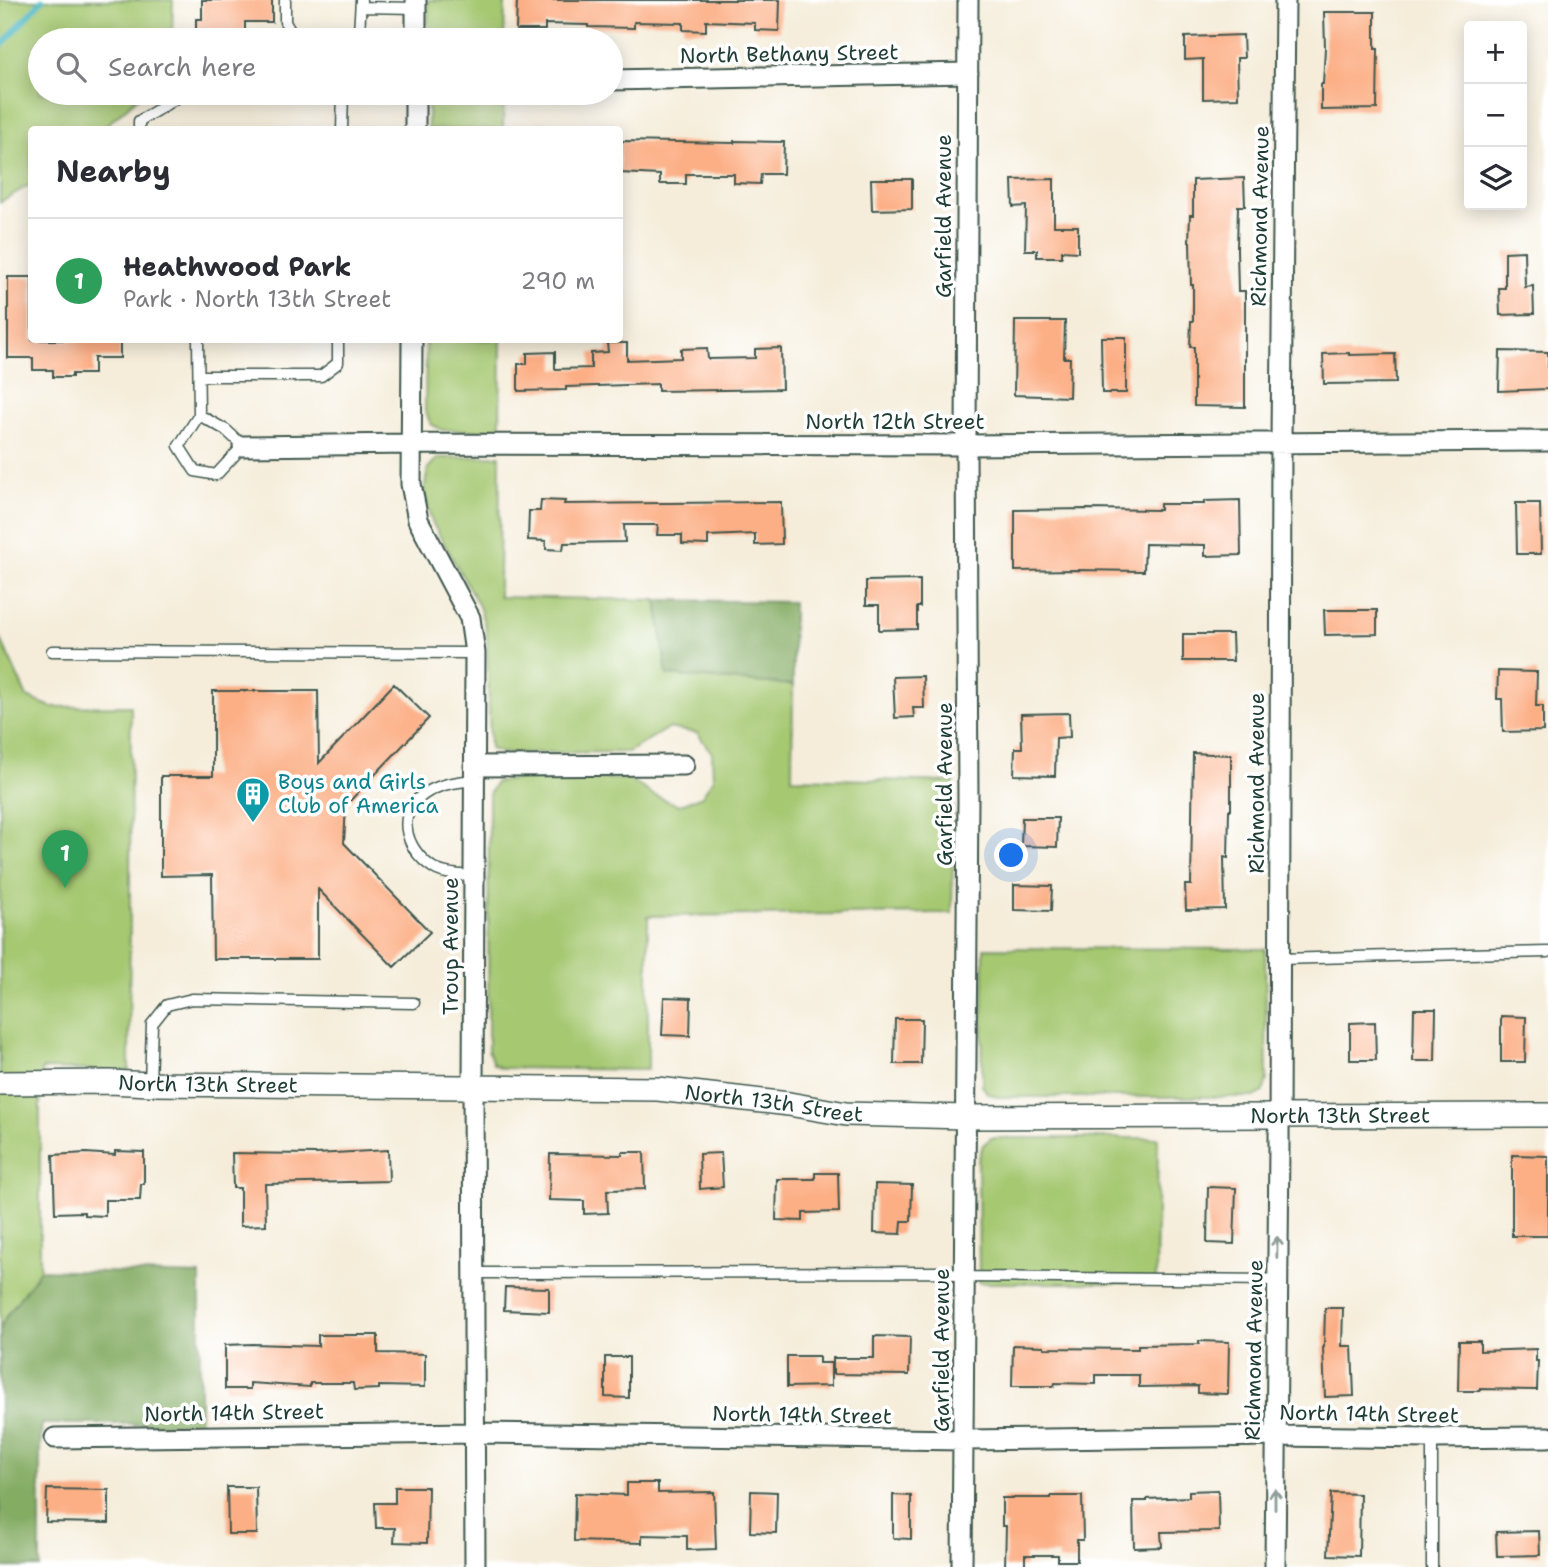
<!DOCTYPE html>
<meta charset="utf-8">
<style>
body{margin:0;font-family:"Shantell Sans",sans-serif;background:#f7f7f7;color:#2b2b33}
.controls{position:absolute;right:21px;top:21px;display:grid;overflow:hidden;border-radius:7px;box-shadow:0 4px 18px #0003}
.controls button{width:63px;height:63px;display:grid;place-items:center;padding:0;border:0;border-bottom:2px solid #e1e1e2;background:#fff;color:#2b2b33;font:35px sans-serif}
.you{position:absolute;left:1012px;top:856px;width:24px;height:24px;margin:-18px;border:5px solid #fff;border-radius:50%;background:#1a73e8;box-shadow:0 0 0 10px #1a73e833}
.badge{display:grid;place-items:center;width:46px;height:46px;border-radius:50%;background:#7c3aed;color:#fff;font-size:23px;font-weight:700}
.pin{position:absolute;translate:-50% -58px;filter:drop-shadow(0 2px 4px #0008)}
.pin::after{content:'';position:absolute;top:37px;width:24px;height:21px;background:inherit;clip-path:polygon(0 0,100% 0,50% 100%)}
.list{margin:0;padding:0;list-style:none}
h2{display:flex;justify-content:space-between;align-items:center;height:91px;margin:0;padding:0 28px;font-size:30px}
h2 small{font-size:23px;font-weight:400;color:#7c7c81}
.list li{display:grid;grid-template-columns:46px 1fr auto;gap:21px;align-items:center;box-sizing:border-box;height:126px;padding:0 28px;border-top:2px solid #e1e1e2}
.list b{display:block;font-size:26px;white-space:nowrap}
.list p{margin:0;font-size:23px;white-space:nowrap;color:#7c7c81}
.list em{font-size:23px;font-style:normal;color:#7c7c81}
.icon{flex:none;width:38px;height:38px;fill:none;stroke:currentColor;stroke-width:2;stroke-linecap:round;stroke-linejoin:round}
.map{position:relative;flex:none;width:1548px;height:1567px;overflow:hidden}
.search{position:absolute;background:#fff;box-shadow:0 4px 18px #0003;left:28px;top:28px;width:595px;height:77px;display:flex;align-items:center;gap:18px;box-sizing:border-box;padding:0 24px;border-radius:38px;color:#7c7c81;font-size:26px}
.panel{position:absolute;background:#fff;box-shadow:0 4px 18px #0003;left:28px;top:126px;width:595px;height:217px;border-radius:7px}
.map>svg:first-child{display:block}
.green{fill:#a5c871;stroke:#628252;stroke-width:2}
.forest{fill:#84ac63;stroke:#52744c;stroke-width:2}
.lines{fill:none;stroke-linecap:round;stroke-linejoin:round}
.stream{stroke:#47b5c3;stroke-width:6}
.building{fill:#fcaf85}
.service-casing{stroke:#3f574d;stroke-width:13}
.minor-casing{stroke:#3f574d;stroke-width:23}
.tertiary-casing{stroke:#3f574d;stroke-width:26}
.service{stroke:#fff;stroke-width:10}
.minor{stroke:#fff;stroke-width:19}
.tertiary{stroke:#fff;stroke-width:23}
.oneway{stroke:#8f9e9a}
.labels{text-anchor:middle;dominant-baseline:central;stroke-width:7;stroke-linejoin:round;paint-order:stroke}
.street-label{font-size:21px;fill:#1f3d34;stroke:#fff}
.culture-label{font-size:21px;fill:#0d838f;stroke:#fff;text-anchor:start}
</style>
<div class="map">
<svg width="1548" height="1567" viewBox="0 0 1548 1567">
<rect width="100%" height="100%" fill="#fff"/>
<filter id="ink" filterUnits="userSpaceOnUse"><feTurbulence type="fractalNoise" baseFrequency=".0143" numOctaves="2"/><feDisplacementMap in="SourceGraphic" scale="14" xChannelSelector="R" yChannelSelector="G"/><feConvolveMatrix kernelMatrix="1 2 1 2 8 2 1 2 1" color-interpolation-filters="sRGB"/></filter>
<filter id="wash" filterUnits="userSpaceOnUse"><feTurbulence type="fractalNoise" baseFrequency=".00686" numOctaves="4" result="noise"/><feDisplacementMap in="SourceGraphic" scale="28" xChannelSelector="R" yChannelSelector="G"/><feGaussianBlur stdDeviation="1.57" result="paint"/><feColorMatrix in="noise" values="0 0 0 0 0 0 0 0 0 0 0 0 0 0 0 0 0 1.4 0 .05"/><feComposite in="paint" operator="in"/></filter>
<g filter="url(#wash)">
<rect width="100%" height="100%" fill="#f5edda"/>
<!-- green -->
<path class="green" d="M 0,0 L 173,0 L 172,40 L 40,40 L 40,93 L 143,93 L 102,129 L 32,130 L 31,184 L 0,202 Z
M 428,0 L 505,0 L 504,40 L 428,40 Z
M 504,96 L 503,129 L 428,129 L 428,106 L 436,97 Z
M 426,340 L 501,340 L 500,431 L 442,430 L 431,424 L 425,411 Z
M 500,456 L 499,597 L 657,600 L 667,675 L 793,685 L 792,778 L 954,782 L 952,913 L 648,916 L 648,1070 L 502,1068 L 493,1064 L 488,1050 L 489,794 L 496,782 L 518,779 L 628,779 L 655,796 L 679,805 L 702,796 L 713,779 L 712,753 L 697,733 L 668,728 L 628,752 L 502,753 L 490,749 L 487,633 L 479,606 L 432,522 L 424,492 L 428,468 L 438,458 Z
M 0,637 L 27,697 L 51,707 L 131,706 L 129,1071 L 42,1069 L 40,1107 L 40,1270 L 6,1317 L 0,1330 Z
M 984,948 L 1265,949 L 1267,1080 L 1263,1092 L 1254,1097 L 997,1097 L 987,1093 L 982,1085 Z
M 991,1138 L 1158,1138 L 1156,1283 L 979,1283 L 978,1160 L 983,1145 Z"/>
<!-- forest -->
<path class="forest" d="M 657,600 L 793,602 L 793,685 L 667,675 Z
M 40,1270 L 200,1275 L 200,1424 L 42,1424 L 40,1449 L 40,1567 L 0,1567 L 0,1330 L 6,1317 Z"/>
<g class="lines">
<!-- stream -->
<path class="stream" d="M 0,47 L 42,0"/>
</g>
<g id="blocks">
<!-- building -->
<path class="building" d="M 202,0 L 272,0 L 272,22 L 245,22 L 245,37 L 240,37 L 240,40 L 196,40 L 196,19 L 202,19 Z
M 517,0 L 780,0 L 779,31 L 755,30 L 755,23 L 706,21 L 706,31 L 683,30 L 683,23 L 634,22 L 634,28 L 588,27 L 588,25 L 545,24 L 545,30 L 516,30 Z
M 1324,12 L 1375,12 L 1375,49 L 1378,49 L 1377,109 L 1321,110 L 1321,84 L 1323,84 L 1325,48 Z
M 1243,35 L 1244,58 L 1237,58 L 1238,98 L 1203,99 L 1203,59 L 1185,60 L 1185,37 Z
M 620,141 L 734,143 L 734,141 L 784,142 L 783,174 L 761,174 L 760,184 L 734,183 L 734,174 L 686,174 L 686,184 L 660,184 L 660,175 L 620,173 Z
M 1244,178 L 1245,206 L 1238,206 L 1237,249 L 1238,291 L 1245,291 L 1245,407 L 1194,406 L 1194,347 L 1190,347 L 1191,321 L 1193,321 L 1193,285 L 1191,285 L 1190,242 L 1189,242 L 1190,215 L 1193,215 L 1193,180 Z
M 871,179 L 912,179 L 912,209 L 872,210 Z
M 1054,179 L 1054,226 L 1078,226 L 1078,252 L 1062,251 L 1062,257 L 1037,257 L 1037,250 L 1025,250 L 1026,206 L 1013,207 L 1012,180 Z
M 1524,251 L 1525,287 L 1533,286 L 1534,314 L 1500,315 L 1499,288 L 1505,288 L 1505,252 Z
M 8,277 L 32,277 L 32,340 L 120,340 L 120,358 L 94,358 L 94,374 L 72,374 L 72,377 L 53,377 L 53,370 L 33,370 L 33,358 L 8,358 Z
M 1015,321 L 1065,321 L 1064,358 L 1070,358 L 1069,397 L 1014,395 Z
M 1101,337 L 1126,337 L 1126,393 L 1102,393 Z
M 607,343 L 627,343 L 627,360 L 681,358 L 681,349 L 707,348 L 708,359 L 755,358 L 755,349 L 781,348 L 782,389 L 658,391 L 658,384 L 566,387 L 566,390 L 518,391 L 518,364 L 527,364 L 527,353 L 555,352 L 555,369 L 591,368 L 591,353 L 608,352 Z
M 1500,351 L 1548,352 L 1548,389 L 1499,391 Z
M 1349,353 L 1349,355 L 1395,354 L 1396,383 L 1324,384 L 1323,354 Z
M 541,500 L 565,501 L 564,504 L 781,502 L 782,544 L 755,545 L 755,534 L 708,536 L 708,545 L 682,544 L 682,535 L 657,535 L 658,525 L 624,525 L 625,542 L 564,543 L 563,550 L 546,549 L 546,541 L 528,540 L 529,511 L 540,511 Z
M 1240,500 L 1241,555 L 1205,556 L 1205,545 L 1145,544 L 1144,571 L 1075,570 L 1015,571 L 1015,510 L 1086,509 L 1160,510 L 1160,504 L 1204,504 L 1204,501 Z
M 1516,503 L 1540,503 L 1541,554 L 1517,554 Z
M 920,580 L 920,607 L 917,607 L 917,629 L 879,630 L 879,605 L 866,605 L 866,581 Z
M 1324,610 L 1377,610 L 1377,634 L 1325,635 Z
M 1183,634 L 1232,634 L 1233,661 L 1183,661 Z
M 1498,671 L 1537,672 L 1536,706 L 1543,706 L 1543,731 L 1503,732 L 1502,699 L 1497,699 Z
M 923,676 L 924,708 L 913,708 L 914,717 L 895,718 L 893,677 Z
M 394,684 L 429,718 L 346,805 L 344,843 L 430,932 L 394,967 L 318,889 L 318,959 L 213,959 L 212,875 L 161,876 L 161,776 L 213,776 L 213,691 L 318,691 L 319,763 Z
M 1069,713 L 1070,737 L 1056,738 L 1055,776 L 1014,775 L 1015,748 L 1022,748 L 1021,714 Z
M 1193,753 L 1231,755 L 1231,810 L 1229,810 L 1228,858 L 1224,857 L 1225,909 L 1186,910 L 1185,885 L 1191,885 Z
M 1022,818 L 1058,818 L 1057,847 L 1021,846 Z
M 1014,885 L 1052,886 L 1051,911 L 1014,910 Z
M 664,997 L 691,998 L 690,1036 L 662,1035 Z
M 1414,1009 L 1436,1009 L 1435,1061 L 1413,1061 Z
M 1501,1016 L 1526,1017 L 1525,1062 L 1501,1062 Z
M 895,1019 L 922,1019 L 921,1064 L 894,1064 Z
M 1375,1022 L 1376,1060 L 1350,1060 L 1350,1023 Z
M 388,1150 L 389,1181 L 265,1184 L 266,1225 L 240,1226 L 240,1188 L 233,1188 L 232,1153 L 316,1154 Z
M 115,1151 L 144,1152 L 144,1184 L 141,1184 L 140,1200 L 105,1200 L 105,1216 L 84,1215 L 84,1212 L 55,1213 L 53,1155 L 86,1153 L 115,1155 Z
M 622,1152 L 644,1152 L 645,1189 L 607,1190 L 608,1213 L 584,1214 L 584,1201 L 549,1200 L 550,1154 L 622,1155 Z
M 721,1153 L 723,1187 L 700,1189 L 699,1154 Z
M 1512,1155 L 1548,1156 L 1548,1236 L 1512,1236 Z
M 815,1173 L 838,1173 L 839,1212 L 803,1213 L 803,1221 L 776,1220 L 777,1179 L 815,1179 Z
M 875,1184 L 912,1185 L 911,1221 L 902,1221 L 901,1234 L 874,1233 Z
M 1208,1187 L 1236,1188 L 1234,1244 L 1207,1243 Z
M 505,1287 L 549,1288 L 549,1312 L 504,1310 Z
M 1325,1308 L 1343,1308 L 1342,1346 L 1352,1346 L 1354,1396 L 1325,1397 L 1323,1347 L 1324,1347 Z
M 318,1335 L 378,1335 L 378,1353 L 425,1354 L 425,1387 L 379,1386 L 379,1389 L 354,1390 L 353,1383 L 310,1383 L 310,1387 L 250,1383 L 250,1389 L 225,1389 L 225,1345 L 253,1344 L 318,1346 Z
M 874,1336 L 910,1337 L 909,1375 L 833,1374 L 833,1358 L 874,1358 Z
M 1199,1341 L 1229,1342 L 1228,1394 L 1198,1393 L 1198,1386 L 1139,1387 L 1139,1375 L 1096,1375 L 1096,1384 L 1055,1383 L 1054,1386 L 1012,1386 L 1013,1345 L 1044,1346 L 1044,1348 L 1138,1349 L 1138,1345 L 1199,1344 Z
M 1459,1341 L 1480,1341 L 1480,1351 L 1536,1349 L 1536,1361 L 1538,1361 L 1537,1390 L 1480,1389 L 1480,1391 L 1458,1391 Z
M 787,1356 L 819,1356 L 819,1363 L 831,1363 L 831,1386 L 787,1387 Z
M 605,1357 L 629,1357 L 629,1398 L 605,1397 Z
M 627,1483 L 658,1483 L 658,1493 L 714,1492 L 716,1549 L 687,1550 L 687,1536 L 642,1535 L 642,1543 L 574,1541 L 575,1493 L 627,1495 Z
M 227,1487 L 256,1487 L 257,1534 L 228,1534 Z
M 395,1487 L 428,1487 L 427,1543 L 394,1542 L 395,1528 L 376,1528 L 375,1503 L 395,1503 Z
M 47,1489 L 109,1490 L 109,1523 L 46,1522 Z
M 1218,1490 L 1219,1531 L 1161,1532 L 1162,1547 L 1134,1548 L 1133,1501 L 1147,1501 L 1147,1499 L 1189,1497 L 1189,1491 Z
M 751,1491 L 777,1492 L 776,1533 L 750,1532 Z
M 1331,1493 L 1360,1494 L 1359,1556 L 1328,1555 Z
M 893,1495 L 911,1496 L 911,1539 L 893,1538 Z
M 1051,1496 L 1082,1496 L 1083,1540 L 1077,1540 L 1077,1561 L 1058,1561 L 1058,1555 L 1025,1555 L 1025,1567 L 1005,1567 L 1006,1526 L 1002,1526 L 1002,1498 L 1051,1498 Z
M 1539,1531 L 1540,1555 L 1497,1556 L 1496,1532 Z"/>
</g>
</g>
<g filter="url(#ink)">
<use href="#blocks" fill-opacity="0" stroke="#3f574d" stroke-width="2"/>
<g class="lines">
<!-- service casing -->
<g class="service-casing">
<path id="service" d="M 285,0 L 285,22 L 294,37 L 352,39 L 359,32 L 361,0
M 361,7 L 416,8
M 139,130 L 139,121 L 185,93
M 342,130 L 343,93
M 198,340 L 199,415 L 179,446 L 195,471 L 216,475 L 243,446 L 226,430 L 199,415
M 199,376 L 321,376 L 338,363 L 338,340
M 52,651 L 475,653
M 474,876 C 462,875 447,875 437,870 C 409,855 392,816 423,795 C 438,784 456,782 474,780
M 1279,959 L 1548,952
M 150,1084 L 152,1024 L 167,1005 L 192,999 L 414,1003
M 474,1273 L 942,1272 L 965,1277 L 1277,1280
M 1432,1438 L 1432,1567"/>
</g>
<!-- minor casing -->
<g class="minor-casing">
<path id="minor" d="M 416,40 L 416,0
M 611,80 L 968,73
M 415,130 L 415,93
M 412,340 L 411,484 L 418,520 L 470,618 L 475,653 L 473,1087 L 475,1567
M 243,446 L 411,444 L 966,445 L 1548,441
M 474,766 L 684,765
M 55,1438 L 475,1433 L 964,1440 L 1276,1436 L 1432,1438 L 1548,1437
M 962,1567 L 968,799 L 966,445 L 968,0
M 1275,1567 L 1279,1146 L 1281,442 L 1285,0"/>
</g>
<!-- tertiary casing -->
<g class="tertiary-casing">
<g id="tertiary">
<path id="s1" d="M 0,1083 L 110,1082 L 150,1084 L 658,1089 L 789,1104 L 846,1114 L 966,1117 L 1548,1115"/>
</g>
</g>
<!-- service -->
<use href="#service" class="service"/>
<!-- minor -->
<use href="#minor" class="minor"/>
<!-- tertiary -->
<use href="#tertiary" class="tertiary"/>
</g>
<!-- one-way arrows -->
<defs><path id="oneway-shaft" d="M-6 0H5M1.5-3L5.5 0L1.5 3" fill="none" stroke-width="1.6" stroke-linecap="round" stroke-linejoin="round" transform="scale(1.75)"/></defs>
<g class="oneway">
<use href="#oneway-shaft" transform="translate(1277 1247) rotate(-89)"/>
<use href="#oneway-shaft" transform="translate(1275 1499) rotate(-90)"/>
</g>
</g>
<!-- icons -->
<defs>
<g id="building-pin" transform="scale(1.75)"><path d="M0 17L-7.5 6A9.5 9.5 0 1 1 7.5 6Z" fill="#0f9aa8" stroke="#fff"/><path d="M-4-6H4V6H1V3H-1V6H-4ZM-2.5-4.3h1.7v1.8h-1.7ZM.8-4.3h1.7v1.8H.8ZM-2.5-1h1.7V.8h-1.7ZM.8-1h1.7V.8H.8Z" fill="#fff"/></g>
</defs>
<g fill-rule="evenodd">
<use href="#building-pin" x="253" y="794"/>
</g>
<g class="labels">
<!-- street labels -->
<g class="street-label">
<text transform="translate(789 54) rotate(-1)">North Bethany Street</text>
<text transform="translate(944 216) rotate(-90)">Garfield Avenue</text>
<text transform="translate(1260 216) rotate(-89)">Richmond Avenue</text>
<text x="895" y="422">North 12th Street</text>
<text transform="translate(1257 783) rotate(-90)">Richmond Avenue</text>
<text transform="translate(945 784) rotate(-90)">Garfield Avenue</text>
<text transform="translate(451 946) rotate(-90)">Troup Avenue</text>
<text stroke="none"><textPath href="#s1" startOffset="208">North 13th Street</textPath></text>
<text stroke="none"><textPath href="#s1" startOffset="775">North 13th Street</textPath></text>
<text stroke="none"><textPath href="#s1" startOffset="1342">North 13th Street</textPath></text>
<text transform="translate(942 1350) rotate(-90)">Garfield Avenue</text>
<text transform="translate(1254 1350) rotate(-89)">Richmond Avenue</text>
<text transform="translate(234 1413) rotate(-1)">North 14th Street</text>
<text transform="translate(1369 1414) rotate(1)">North 14th Street</text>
<text transform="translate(802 1415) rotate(1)">North 14th Street</text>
</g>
<!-- culture labels -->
<g class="culture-label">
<text x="278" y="782">Boys and Girls<tspan x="278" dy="24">Club of America</tspan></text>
</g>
</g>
</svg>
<div class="controls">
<button>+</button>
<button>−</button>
<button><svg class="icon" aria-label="layers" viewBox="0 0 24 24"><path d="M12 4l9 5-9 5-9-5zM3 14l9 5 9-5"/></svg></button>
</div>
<div class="you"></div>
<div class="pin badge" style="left:65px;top:888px;background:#2e9e5b">1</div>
<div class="search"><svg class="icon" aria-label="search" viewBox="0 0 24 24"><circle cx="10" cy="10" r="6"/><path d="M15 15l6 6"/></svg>Search here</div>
<section class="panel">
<h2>Nearby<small></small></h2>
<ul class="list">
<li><span class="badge" style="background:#2e9e5b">1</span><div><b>Heathwood Park</b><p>Park · North 13th Street</p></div><em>290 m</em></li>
</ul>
</section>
</div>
